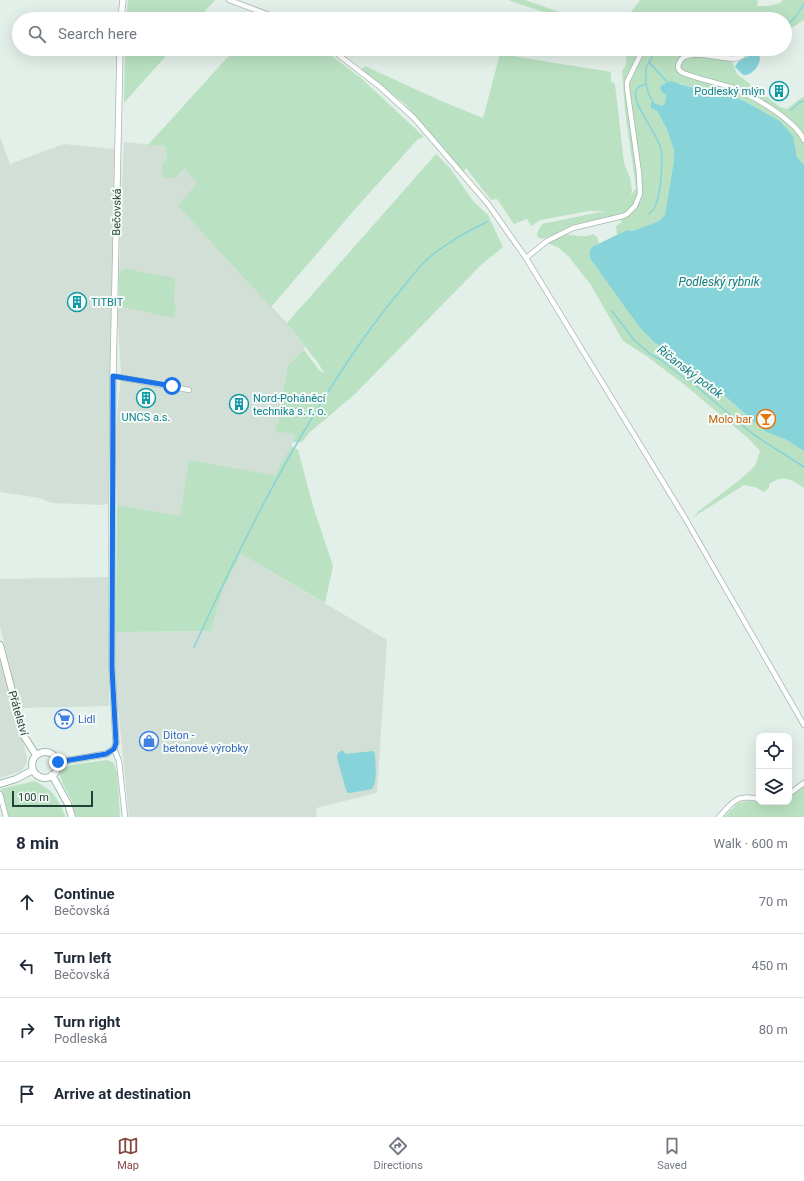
<!DOCTYPE html>
<meta charset="utf-8">
<style>
body{margin:0;font-family:Roboto,sans-serif;background:#f6f6f7;color:#1f2937}
.controls{position:absolute;right:12px;bottom:12px;display:grid;overflow:hidden;border-radius:8px;box-shadow:0 4px 16px #0002}
.controls button{width:36px;height:36px;display:grid;place-items:center;padding:0;border:0;border-bottom:1px solid #e0e1e3;background:#fff;color:#1f2937;font:20px sans-serif}
.scale{position:absolute;left:12px;bottom:10px;width:81px;box-sizing:border-box;padding-left:4px;border:2px solid #214236;border-top:0;font-size:11px;line-height:14px;white-space:nowrap;color:#214236;-webkit-text-stroke:3px #f5faf7;paint-order:stroke}
.stop{position:absolute;width:12px;height:12px;margin:-9px;border:3px solid #1a73e8;border-radius:50%;background:#fff}
.stop.end{background:#1a73e8;border-color:#fff;box-shadow:0 1px 4px #0008}
.list{margin:0;padding:0;list-style:none}
h2{display:flex;justify-content:space-between;align-items:center;height:52px;margin:0;padding:0 16px;font-size:17px}
h2 small{font-size:13px;font-weight:400;color:#747a83}
.list li{display:grid;grid-template-columns:26px 1fr auto;gap:12px;align-items:center;box-sizing:border-box;height:64px;padding:0 16px;border-top:1px solid #e0e1e3}
.list b{display:block;font-size:15px;white-space:nowrap}
.list p{margin:0;font-size:13px;white-space:nowrap;color:#747a83}
.list em{font-size:13px;font-style:normal;color:#747a83}
.icon{flex:none;width:22px;height:22px;fill:none;stroke:currentColor;stroke-width:2;stroke-linecap:round;stroke-linejoin:round}
.map{position:relative;flex:none;width:804px;height:817px;overflow:hidden}
.search{position:absolute;background:#fff;box-shadow:0 4px 16px #0002;left:12px;right:12px;top:12px;height:44px;display:flex;align-items:center;gap:10px;box-sizing:border-box;padding:0 14px;border-radius:22px;color:#747a83;font-size:15px}
.sheet{height:308px;background:#fff}
nav{display:flex;justify-content:space-around;align-items:center;box-sizing:border-box;height:56px;border-top:1px solid #e0e1e3;background:#fff;font-size:11px;color:#747a83}
nav a{display:grid;justify-items:center;gap:2px}
nav .on{color:#844843}
.map>svg:first-child{display:block}
.built{fill:#d1dfd7}
.green{fill:#bae2c2}
.water{fill:#86d3d9}
.lines{fill:none;stroke-linecap:round;stroke-linejoin:round}
.stream{stroke:#86d3d9;stroke-width:1.5}
.minor-casing{stroke:#a5b8b0;stroke-width:6}
.tertiary-casing{stroke:#a5b8b0;stroke-width:7}
.secondary-casing{stroke:#a0bcb0;stroke-width:8}
.minor{stroke:#fff;stroke-width:4.5}
.tertiary{stroke:#fff;stroke-width:5.5}
.secondary{stroke:#fff;stroke-width:6}
.route{stroke:#1a73e8;stroke-width:5}
.labels{text-anchor:middle;dominant-baseline:central;stroke-width:4;stroke-linejoin:round;paint-order:stroke}
.culture-label{font-size:11px;fill:#0d838f;stroke:#f5faf7;text-anchor:start}
.street-label{font-size:11px;fill:#214236;stroke:#f5faf7}
.food-label{font-size:11px;fill:#c56008;stroke:#f5faf7;text-anchor:end}
.shop-label{font-size:11px;fill:#366cbe;stroke:#f5faf7;text-anchor:start}
.water-label{font-size:12px;font-style:italic;fill:#147c85;stroke:#f5faf7}
</style>
<div class="map">
<svg width="804" height="817" viewBox="0 0 804 817">
<rect width="100%" height="100%" fill="#e3efe9"/>
<!-- built -->
<path class="built" d="M 0,137 L 10,164 L 64,144 L 114,149 L 108,500 L 108,503 L 104,505 L 52,503 L 40,498 L 0,492 Z
M 124,142 L 165,146 L 167,156 L 161,167 L 176,178 L 185,168 L 198,183 L 178,206 L 288,324 L 305,347 L 304,350 L 288,365 L 278,423 L 274,431 L 297,435 L 275,475 L 190,460 L 180,516 L 117,505 L 115,440 L 121,373 L 118,321 L 121,209 Z
M 241,554 L 387,640 L 377,793 L 316,808 L 317,817 L 129,817 L 116,686 L 116,632 L 211,631 L 223,590 Z
M 108,577 L 109,706 L 20,708 L 0,626 L 0,579 Z
M 0,662 L 27,757 L 26,765 L 21,771 L 0,778 Z"/>
<!-- green -->
<path class="green" d="M 128,0 L 215,0 L 198,19 L 126,19 Z
M 508,0 L 525,0 L 579,19 L 564,19 Z
M 640,0 L 758,0 L 757,6 L 769,6 L 780,3 L 783,0 L 804,0 L 804,20 L 785,32 L 785,19 L 624,19 L 628,16 Z
M 125,49 L 172,49 L 124,103 Z
M 235,49 L 322,49 L 361,78 L 423,136 L 423,138 L 420,138 L 417,140 L 357,207 L 271,307 L 178,206 L 197,183 L 185,168 L 176,178 L 163,178 L 161,167 L 167,156 L 165,146 L 148,145 Z
M 625,49 L 697,49 L 698,51 L 718,54 L 732,61 L 737,74 L 780,107 L 787,109 L 801,98 L 804,97 L 804,165 L 797,157 L 793,136 L 780,121 L 746,102 L 723,92 L 690,87 L 680,83 L 661,91 L 666,95 L 665,103 L 662,106 L 651,102 C 661,116 671,132 674,150 C 676,167 669,197 665,215 L 659,221 L 633,231 L 627,230 L 617,235 L 616,226 L 622,222 L 618,215 C 601,219 581,221 566,228 C 560,231 545,241 539,238 C 534,235 540,228 542,224 L 605,211 L 589,211 L 540,220 L 531,226 L 527,219 L 514,224 L 497,199 L 491,200 L 466,168 L 463,172 L 405,104 L 361,70 L 365,66 L 441,101 L 483,118 L 500,54 L 611,72 L 611,81 L 615,84 L 624,163 L 630,178 L 632,190 L 631,195 L 636,188 L 625,111 L 622,70 C 629,65 626,56 625,49 Z
M 436,154 L 450,168 L 473,201 L 488,215 L 503,247 L 482,264 L 355,394 L 309,433 L 302,442 L 293,442 L 296,435 L 274,431 L 278,423 L 288,365 L 304,350 L 319,370 L 325,374 L 318,363 L 287,323 Z
M 593,234 L 597,237 L 599,243 L 592,247 L 632,317 L 642,330 L 655,343 L 677,357 L 702,376 L 766,432 L 785,439 L 804,451 L 804,488 C 791,479 784,474 769,484 L 769,488 L 764,492 L 755,487 L 744,485 L 692,518 L 699,511 L 737,482 L 755,466 L 760,451 L 749,439 L 685,385 L 645,355 L 623,341 L 591,285 L 569,257 L 559,248 L 548,243 C 551,241 555,238 559,236 C 570,232 583,240 593,234 Z
M 126,269 L 173,278 L 175,279 L 174,305 L 176,306 L 174,318 L 119,306 L 119,274 L 121,271 Z
M 291,446 L 298,450 L 313,506 L 333,566 L 325,603 L 241,554 L 223,590 L 211,631 L 116,632 L 117,505 L 180,516 L 189,460 L 275,475 Z
M 107,760 L 114,763 L 117,773 L 120,817 L 76,817 L 72,801 L 63,784 L 60,775 L 62,769 L 71,765 Z
M 34,781 C 55,791 56,797 66,817 L 9,817 L 1,789 Z
M 804,786 L 804,817 L 724,817 L 738,803 L 748,801 L 771,803 L 789,802 L 789,798 Z"/>
<!-- water -->
<path class="water" d="M 755,53 L 760,57 C 760,66 752,76 743,75 L 735,67 L 738,62 Z
M 670,81 L 690,87 L 723,92 L 746,102 L 780,121 L 793,136 L 797,157 L 804,165 L 804,451 L 785,439 L 766,432 L 702,376 L 677,357 L 655,343 L 642,330 L 632,317 L 590,258 L 590,251 L 592,247 L 627,230 L 633,231 L 659,221 L 665,215 L 674,161 L 674,150 L 667,129 L 657,111 L 651,108 L 651,102 L 662,106 L 665,103 L 666,95 L 661,91 L 660,87 L 662,85 Z
M 342,750 L 346,754 L 373,751 L 375,754 C 375,764 378,781 372,789 L 350,793 L 348,793 L 346,790 L 337,758 L 338,753 Z"/>
<g class="lines">
<!-- stream -->
<path class="stream" d="M 735,19 L 745,17 L 752,19
M 785,25 C 794,21 799,12 804,4
M 649,62 L 667,82
M 646,84 L 649,95 L 654,104
M 791,110 L 800,102 L 804,101
M 649,214 C 651,212 654,209 655,207 C 661,194 663,163 661,149 C 658,134 631,103 636,91 C 637,87 642,85 646,84 L 646,68 L 656,49
M 612,311 L 634,340 L 650,354 L 661,360 L 684,378 L 689,380 L 754,435 L 804,467
M 194,647 C 242,541 295,437 361,342 C 375,322 389,304 404,286 C 413,275 421,264 432,255 C 449,242 467,231 487,222"/>
<!-- minor casing -->
<g class="minor-casing">
<path id="minor" d="M 229,0 L 280,19
M 331,49 L 380,87 L 414,118 L 488,204 L 526,258 L 685,518 L 804,725
M 750,49 C 746,53 743,57 738,58 C 725,62 685,45 679,63 C 677,68 679,71 683,73 C 698,79 715,82 730,87 C 751,94 795,120 804,140
M 526,258 L 547,241 L 573,228 L 623,216 L 627,214 L 635,206 L 640,194 L 639,173 L 627,88 L 627,82 L 643,49
M 113,376 L 189,390
M 114,749 L 119,761 L 125,817
M 0,794 L 6,817
M 789,794 L 804,783
M 719,817 C 734,801 736,794 759,799"/>
</g>
<!-- tertiary casing -->
<g class="tertiary-casing">
<path id="tertiary" d="M 121,19 L 123,0
M 58,762 L 106,754 L 114,749 L 116,743 L 112,668 L 112,500 L 113,376 L 120,49"/>
</g>
<!-- secondary casing -->
<g class="secondary-casing">
<path id="secondary" d="M 0,645 L 24,736 L 36,755
M32 765a13 13 0 1 1 26 0a13 13 0 1 1-26 0Z
M 52,775 L 68,804 L 72,817
M 0,784 L 16,779 L 33,770"/>
</g>
<!-- minor -->
<use href="#minor" class="minor"/>
<!-- tertiary -->
<use href="#tertiary" class="tertiary"/>
<!-- secondary -->
<use href="#secondary" class="secondary"/>
</g>
<g class="lines">
<!-- route -->
<path class="route" d="M 58,762 L 106,754 L 114,749 L 116,743 L 112,668 L 113,376 L 172,386"/>
</g>
<!-- icons -->
<defs>
<g id="building-ring" transform="scale(1)"><circle r="9.5" fill="#f5faf7" stroke="#0f9aa8" stroke-width="1.5"/><path d="M-4-6H4V6H1V3H-1V6H-4ZM-2.5-4.3h1.7v1.8h-1.7ZM.8-4.3h1.7v1.8H.8ZM-2.5-1h1.7V.8h-1.7ZM.8-1h1.7V.8H.8Z" fill="#0f9aa8"/></g>
<g id="bar-ring" transform="scale(1)"><circle r="9.5" fill="#f5faf7" stroke="#e8710a" stroke-width="1.5"/><path d="M-6-5H6L.8 .8V4.5H3.5V6h-7V4.5H-.8V.8Z" fill="#e8710a"/></g>
<g id="supermarket-ring" transform="scale(1)"><circle r="9.5" fill="#f5faf7" stroke="#3f7fe0" stroke-width="1.5"/><path d="M-6-5.5h2.5l.6 2H6L4.5 2H-2.5L-4.4-4H-6ZM-1.5 3.2a1.3 1.3 0 1 0 .1 0ZM3 3.2a1.3 1.3 0 1 0 .1 0Z" fill="#3f7fe0"/></g>
<g id="shop-ring" transform="scale(1)"><circle r="9.5" fill="#f5faf7" stroke="#3f7fe0" stroke-width="1.5"/><path d="M-5-2.5h2.3a2.7 3.5 0 0 1 5.4 0H5L5.5 6h-11ZM-1.5-2.5h3a1.5 2.3 0 0 0-3 0Z" fill="#3f7fe0"/></g>
</defs>
<g fill-rule="evenodd">
<use href="#building-ring" x="779" y="91"/>
<use href="#building-ring" x="77" y="302"/>
<use href="#building-ring" x="146" y="398"/>
<use href="#building-ring" x="239" y="404"/>
<use href="#bar-ring" x="766" y="419"/>
<use href="#supermarket-ring" x="64" y="719"/>
<use href="#shop-ring" x="149" y="741"/>
</g>
<g class="labels">
<!-- culture labels -->
<g class="culture-label">
<text x="765" y="91" text-anchor="end">Podleský mlýn</text>
<text x="91" y="302">TITBIT</text>
<text x="253" y="398">Nord-Poháněcí<tspan x="253" dy="13">technika s. r. o.</tspan></text>
<text x="146" y="417" text-anchor="middle">UNCS a.s.</text>
</g>
<!-- street labels -->
<g class="street-label">
<text transform="translate(117 212) rotate(-89)">Bečovská</text>
<text transform="translate(18 713) rotate(74)">Přátelství</text>
</g>
<!-- food labels -->
<g class="food-label">
<text x="752" y="419">Molo bar</text>
</g>
<!-- shop labels -->
<g class="shop-label">
<text x="78" y="719">Lidl</text>
<text x="163" y="735">Diton -<tspan x="163" dy="13">betonové výrobky</tspan></text>
</g>
<!-- water labels -->
<g class="water-label">
<text x="719" y="282">Podleský rybník</text>
<text transform="translate(690 372) rotate(37)">Říčanský potok</text>
</g>
</g>
</svg>
<div class="controls">
<button><svg class="icon" aria-label="locate" viewBox="0 0 24 24"><circle cx="12" cy="12" r="6"/><path d="M12 2v4M12 18v4M2 12h4M18 12h4"/></svg></button>
<button><svg class="icon" aria-label="layers" viewBox="0 0 24 24"><path d="M12 4l9 5-9 5-9-5zM3 14l9 5 9-5"/></svg></button>
</div>
<div class="scale">100 m</div>
<div class="stop" style="left:172px;top:386px"></div>
<div class="stop end" style="left:58px;top:762px"></div>
<div class="search"><svg class="icon" aria-label="search" viewBox="0 0 24 24"><circle cx="10" cy="10" r="6"/><path d="M15 15l6 6"/></svg>Search here</div>
</div>
<section class="sheet">
<h2>8 min<small>Walk · 600 m</small></h2>
<ul class="list">
<li><svg class="icon" aria-label="ahead" viewBox="0 0 24 24"><path d="M12 20V5M6 11l6-6 6 6"/></svg><div><b>Continue</b><p>Bečovská</p></div><em>70 m</em></li>
<li><svg class="icon" aria-label="left" viewBox="0 0 24 24"><path d="M17 20v-9H6M10 6l-5 5 5 5"/></svg><div><b>Turn left</b><p>Bečovská</p></div><em>450 m</em></li>
<li><svg class="icon" aria-label="right" viewBox="0 0 24 24"><path d="M7 20v-9h11M14 6l5 5-5 5"/></svg><div><b>Turn right</b><p>Podleská</p></div><em>80 m</em></li>
<li><svg class="icon" aria-label="arrive" viewBox="0 0 24 24"><path d="M6 21V4h12l-3 4 3 4H6"/></svg><div><b>Arrive at destination</b></div></li>
</ul>
</section>
<nav>
<a class="on"><svg class="icon" aria-label="map" viewBox="0 0 24 24"><path d="M3 6l6-2 6 2 6-2v14l-6 2-6-2-6 2zM9 4v14M15 6v14"/></svg>Map</a>
<a><svg class="icon" aria-label="directions" viewBox="0 0 24 24"><path d="M12 3l9 9-9 9-9-9zM9 14v-3h6M13 9l2 2-2 2"/></svg>Directions</a>
<a><svg class="icon" aria-label="saved" viewBox="0 0 24 24"><path d="M7 4h10v16l-5-4-5 4z"/></svg>Saved</a>
</nav>
